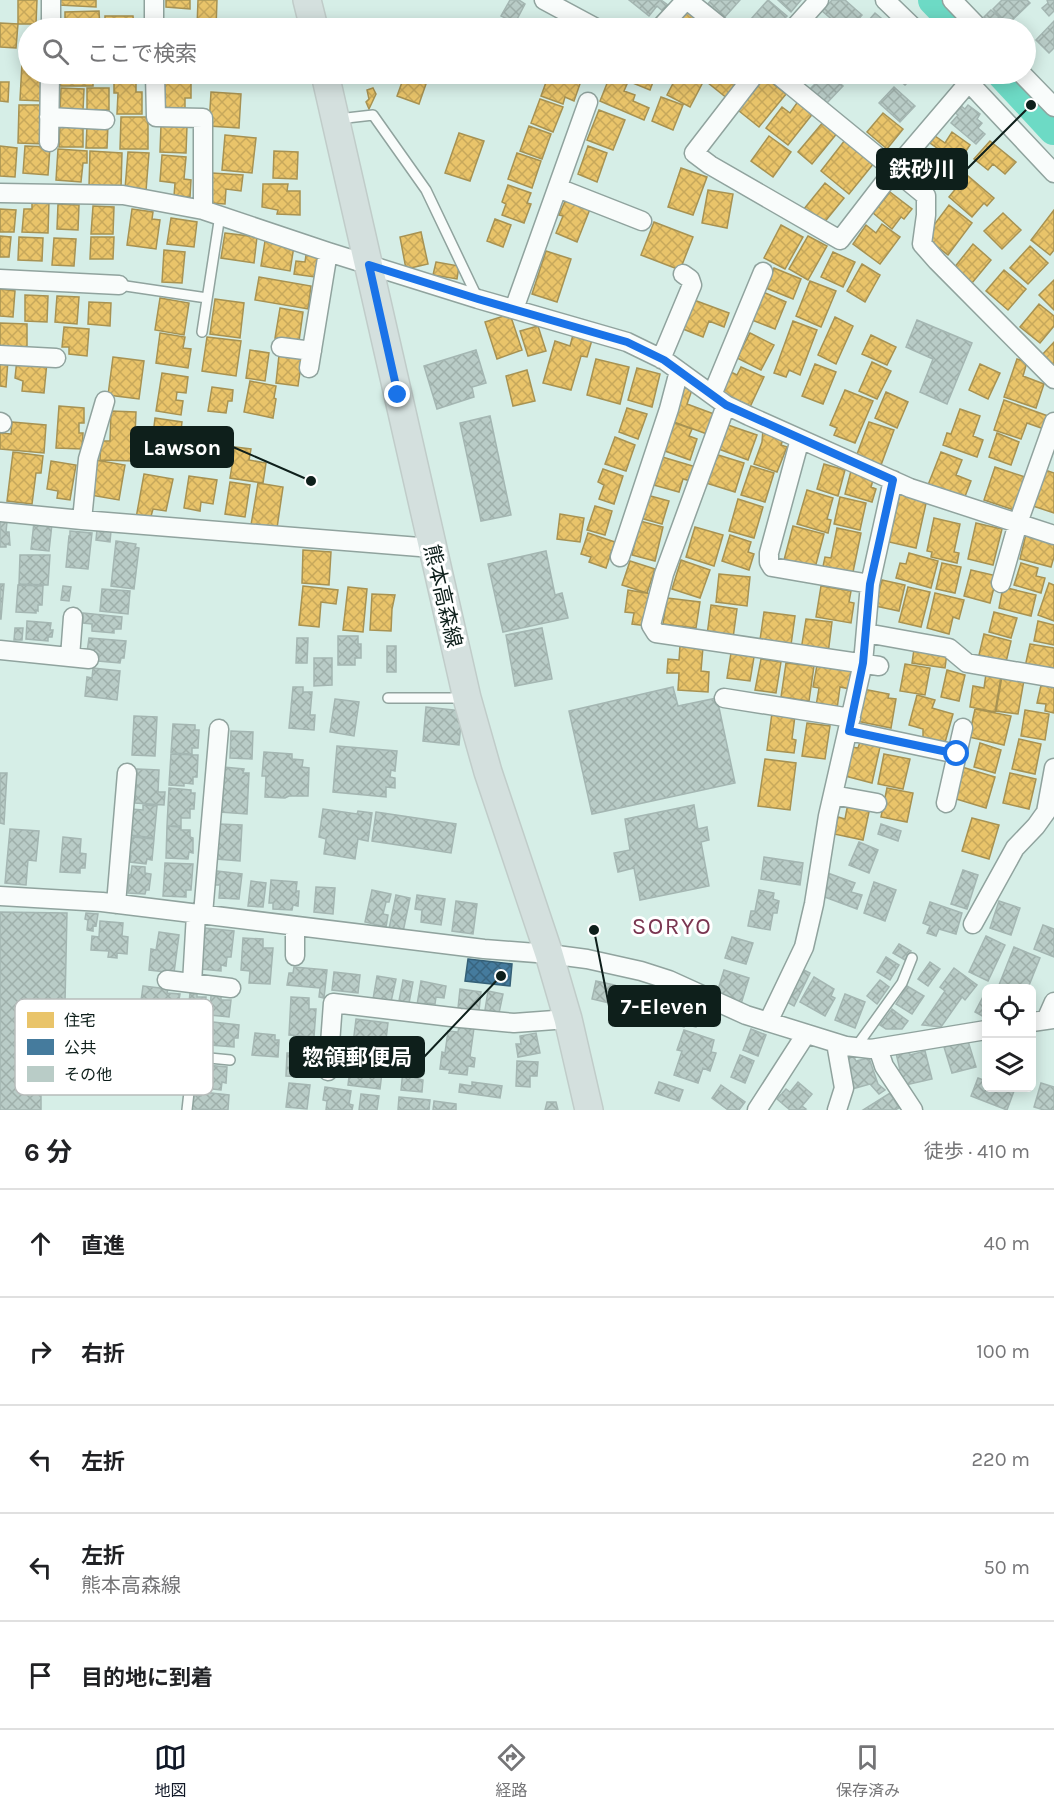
<!DOCTYPE html>
<html lang="ja">
<meta charset="utf-8">
<style>
body{margin:0;font-family:Karla,"Noto Sans JP",sans-serif;background:#f6f6f6;color:#202124}
.controls{position:absolute;right:18px;bottom:18px;display:grid;overflow:hidden;border-radius:9px;box-shadow:0 3px 15px #0003}
.controls button{width:54px;height:54px;display:grid;place-items:center;padding:0;border:0;border-bottom:2px solid #e0e0e0;background:#fff;color:#202124;font:30px sans-serif}
.stop{position:absolute;width:18px;height:18px;margin:-14px;border:4px solid #1a73e8;border-radius:50%;background:#fff}
.stop.end{background:#1a73e8;border-color:#fff;box-shadow:0 2px 6px #0008}
.list{margin:0;padding:0;list-style:none}
h2{display:flex;justify-content:space-between;align-items:center;height:78px;margin:0;padding:0 24px;font-size:26px}
h2 small{font-size:20px;font-weight:400;color:#757577}
.list li{display:grid;grid-template-columns:39px 1fr auto;gap:18px;align-items:center;box-sizing:border-box;height:108px;padding:0 24px;border-top:2px solid #e0e0e0}
.list b{display:block;font-size:22px;white-space:nowrap}
.list p{margin:0;font-size:20px;white-space:nowrap;color:#757577}
.list em{font-size:20px;font-style:normal;color:#757577}
.icon{flex:none;width:33px;height:33px;fill:none;stroke:currentColor;stroke-width:2;stroke-linecap:round;stroke-linejoin:round}
.map{position:relative;flex:none;width:1054px;height:1110px;overflow:hidden}
.search{position:absolute;background:#fff;box-shadow:0 3px 15px #0003;left:18px;right:18px;top:18px;height:66px;display:flex;align-items:center;gap:15px;box-sizing:border-box;padding:0 21px;border-radius:33px;color:#757577;font-size:22px}
.sheet{height:618px;background:#fff}
nav{display:flex;justify-content:space-around;align-items:center;box-sizing:border-box;height:84px;border-top:2px solid #e0e0e0;background:#fff;font-size:16px;color:#757577}
nav a{display:grid;justify-items:center;gap:3px}
nav .on{color:#111827}
.map>svg:first-child{display:block}
.homes{fill:url(#homes-cross-hatch);stroke:#a79252;stroke-width:1.5}
.public{fill:url(#public-cross-hatch);stroke:#345f76;stroke-width:1.5}
.lines{fill:none;stroke-linecap:round;stroke-linejoin:round}
.river{stroke:#6ddac5;stroke-width:32}
.building{fill:url(#building-cross-hatch);stroke:#a4b6b2;stroke-width:1.5}
.lane-casing{stroke:#90a39e;stroke-width:12}
.street-casing{stroke:#90a39e;stroke-width:21}
.primary-casing{stroke:#c0ccc9;stroke-width:30}
.lane{stroke:#f9fcfb;stroke-width:9}
.street{stroke:#f9fcfb;stroke-width:18}
.primary{stroke:#d4e0de;stroke-width:27}
.route{stroke:#1a73e8;stroke-width:8}
.labels{text-anchor:middle;dominant-baseline:central;stroke-width:6;stroke-linejoin:round;paint-order:stroke}
.street-label{font-size:21px;fill:#0e1f1b;stroke:#fff}
.quarter-label{font-size:24px;letter-spacing:1.5px;fill:#7a3651;stroke:#fff}
.key{fill:#fff;stroke:#b7bcbb;stroke-width:1.5}
.key-label{font-size:16px;fill:#0e1f1b}
.leader{fill:none;stroke:#0e1f1b;stroke-width:2}
.callout-dot{fill:#0e1f1b;stroke:#fff;stroke-width:2}
.callout{fill:#0e1f1b;stroke:#0e1f1b;stroke-width:2}
.callout-label{font-size:22px;text-anchor:middle;font-weight:bold;fill:#fff}
</style>
<div class="map">
<svg width="1054" height="1110" viewBox="0 0 1054 1110">
<defs>
<pattern id="homes-cross-hatch" width="8" height="8" patternUnits="userSpaceOnUse" patternTransform="scale(1.5)"><rect width="8" height="8" fill="#e9c46a"/><path d="M0 0l8 8M0 8l8-8" fill="none" stroke="#c7a85b"/></pattern>
<pattern id="public-cross-hatch" width="8" height="8" patternUnits="userSpaceOnUse" patternTransform="scale(1.5)"><rect width="8" height="8" fill="#457b9d"/><path d="M0 0l8 8M0 8l8-8" fill="none" stroke="#38647f"/></pattern>
<pattern id="building-cross-hatch" width="8" height="8" patternUnits="userSpaceOnUse" patternTransform="scale(1.5)"><rect width="8" height="8" fill="#b9ccc7"/><path d="M0 0l8 8M0 8l8-8" fill="none" stroke="#9eafaa"/></pattern>
</defs>
<rect width="100%" height="100%" fill="#d6eee7"/>
<!-- homes -->
<path class="homes" d="M 18,0 L 37,0 L 36,24 L 18,24 Z
M 59,0 L 96,0 L 96,7 L 59,5 Z
M 166,0 L 190,0 L 190,9 L 166,7 Z
M 198,0 L 217,0 L 216,28 L 197,27 Z
M 687,10 L 712,28 L 676,28 L 674,27 Z
M 99,11 L 100,28 L 65,28 L 65,12 Z
M 105,16 L 133,16 L 134,28 L 105,28 Z
M 0,23 L 18,24 L 16,48 L 0,47 Z
M 22,63 L 28,63 L 28,74 L 44,74 L 43,101 L 20,100 Z
M 60,74 L 93,74 L 93,86 L 60,86 Z
M 405,74 L 422,79 L 421,82 L 426,84 L 419,104 L 397,96 Z
M 549,74 L 560,74 L 581,81 L 574,101 L 565,97 L 563,104 L 541,96 Z
M 578,74 L 600,74 L 597,82 L 578,75 Z
M 613,74 L 656,74 L 650,90 L 613,75 Z
M 678,74 L 685,74 L 703,82 L 690,107 L 667,95 Z
M 705,74 L 747,74 L 728,99 L 702,78 Z
M 761,74 L 786,94 L 759,127 L 734,107 Z
M 161,75 L 191,75 L 191,98 L 185,98 L 185,108 L 161,108 Z
M 114,76 L 136,77 L 136,92 L 142,92 L 142,114 L 117,114 L 118,93 L 114,93 Z
M 610,76 L 627,84 L 624,91 L 635,95 L 633,101 L 649,108 L 644,120 L 600,101 Z
M 0,82 L 9,82 L 8,102 L 0,101 Z
M 61,88 L 84,89 L 83,111 L 60,110 Z
M 87,88 L 109,88 L 109,110 L 87,110 Z
M 373,88 L 376,94 L 369,109 L 366,102 L 369,99 L 367,90 Z
M 211,92 L 241,94 L 239,128 L 209,126 Z
M 661,97 L 683,105 L 673,130 L 652,121 Z
M 540,99 L 563,107 L 553,132 L 531,123 Z
M 799,100 L 814,112 L 788,145 L 766,128 L 782,107 L 790,113 Z
M 19,105 L 45,105 L 45,144 L 18,143 Z
M 599,110 L 625,120 L 613,150 L 587,140 Z
M 883,113 L 903,129 L 887,149 L 867,132 Z
M 121,117 L 148,117 L 148,149 L 120,149 Z
M 824,121 L 838,132 L 812,164 L 798,152 Z
M 60,125 L 83,125 L 83,147 L 59,147 Z
M 87,125 L 108,125 L 107,148 L 86,148 Z
M 161,125 L 187,126 L 186,153 L 160,152 Z
M 529,126 L 551,134 L 542,159 L 520,151 Z
M 952,132 L 970,145 L 958,163 L 930,143 L 935,136 L 945,143 Z
M 459,133 L 484,141 L 470,181 L 445,173 Z
M 225,135 L 256,138 L 252,173 L 222,170 Z
M 769,136 L 791,152 L 773,177 L 751,161 Z
M 845,140 L 874,163 L 849,194 L 821,171 Z
M 990,141 L 1016,162 L 1005,174 L 993,164 L 988,170 L 974,159 Z
M 0,146 L 17,148 L 15,177 L 0,176 Z
M 25,146 L 50,147 L 48,175 L 23,173 Z
M 588,146 L 607,153 L 597,182 L 578,174 Z
M 58,149 L 87,151 L 87,163 L 83,163 L 81,182 L 56,180 Z
M 90,151 L 122,153 L 121,188 L 89,186 Z
M 274,151 L 298,152 L 297,179 L 273,178 Z
M 128,152 L 149,153 L 146,191 L 125,189 Z
M 517,153 L 541,161 L 532,188 L 508,179 Z
M 162,155 L 186,157 L 184,179 L 191,180 L 190,197 L 174,196 L 175,183 L 160,181 Z
M 681,168 L 707,177 L 693,215 L 668,207 Z
M 212,173 L 243,175 L 241,191 L 226,189 L 225,204 L 210,203 Z
M 967,175 L 994,198 L 987,206 L 984,203 L 972,217 L 949,197 Z
M 825,183 L 844,198 L 823,224 L 804,209 Z
M 263,184 L 288,184 L 287,191 L 300,191 L 300,215 L 277,214 L 278,210 L 262,207 Z
M 508,185 L 531,193 L 527,203 L 531,204 L 524,223 L 502,215 L 506,204 L 502,202 Z
M 708,190 L 733,194 L 727,228 L 702,223 Z
M 890,192 L 912,209 L 904,219 L 901,217 L 892,229 L 873,213 Z
M 566,199 L 590,209 L 577,242 L 556,233 L 563,216 L 559,215 Z
M 32,200 L 49,201 L 48,233 L 22,232 L 24,209 L 32,209 Z
M 58,204 L 79,205 L 78,230 L 57,229 Z
M 949,205 L 972,223 L 948,255 L 925,237 Z
M 93,206 L 114,207 L 113,234 L 91,234 Z
M 0,209 L 16,210 L 14,232 L 0,232 Z
M 132,209 L 153,212 L 152,219 L 160,220 L 156,249 L 127,245 Z
M 1054,210 L 1054,250 L 1050,255 L 1031,240 Z
M 1003,213 L 1021,230 L 1002,249 L 984,231 Z
M 171,218 L 197,222 L 194,247 L 167,244 Z
M 495,219 L 511,225 L 503,247 L 487,241 Z
M 654,222 L 693,237 L 680,270 L 641,255 Z
M 882,224 L 900,237 L 880,264 L 853,244 L 866,225 L 876,233 Z
M 781,225 L 803,237 L 785,269 L 764,258 Z
M 421,232 L 428,264 L 406,269 L 400,237 Z
M 225,233 L 257,237 L 254,263 L 221,258 Z
M 0,236 L 11,237 L 9,257 L 0,257 Z
M 808,236 L 827,246 L 808,280 L 789,269 Z
M 19,237 L 43,238 L 42,261 L 18,260 Z
M 91,237 L 114,237 L 113,259 L 90,259 Z
M 54,238 L 76,239 L 74,266 L 52,265 Z
M 265,241 L 294,246 L 290,271 L 261,266 Z
M 973,244 L 991,260 L 972,283 L 954,268 Z
M 1030,246 L 1048,263 L 1028,284 L 1010,268 Z
M 164,250 L 185,252 L 182,283 L 162,282 Z
M 546,251 L 571,259 L 557,302 L 532,294 Z
M 833,252 L 855,262 L 843,287 L 821,277 Z
M 306,255 L 318,256 L 315,277 L 294,274 L 296,261 L 305,262 Z
M 436,262 L 459,266 L 457,279 L 433,275 Z
M 862,264 L 880,275 L 865,302 L 847,291 Z
M 774,268 L 801,279 L 793,299 L 766,288 Z
M 1004,270 L 1026,289 L 1008,310 L 986,291 Z
M 259,277 L 311,286 L 308,309 L 255,300 Z
M 1054,280 L 1054,310 L 1039,295 Z
M 810,281 L 836,291 L 821,327 L 796,316 Z
M 0,289 L 15,291 L 13,317 L 0,316 Z
M 763,292 L 786,302 L 775,329 L 752,320 Z
M 25,295 L 48,296 L 47,322 L 25,321 Z
M 57,296 L 79,297 L 77,324 L 55,322 Z
M 160,298 L 189,303 L 184,335 L 155,330 Z
M 215,299 L 244,303 L 240,338 L 210,334 Z
M 694,300 L 729,313 L 724,327 L 709,321 L 703,337 L 683,329 Z
M 89,302 L 111,303 L 110,326 L 88,324 Z
M 1039,304 L 1054,316 L 1054,326 L 1040,343 L 1020,327 Z
M 280,308 L 303,312 L 299,341 L 275,338 Z
M 510,314 L 522,350 L 497,359 L 485,322 Z
M 835,317 L 853,326 L 836,364 L 818,355 Z
M 793,321 L 817,330 L 800,375 L 789,370 L 786,377 L 774,373 Z
M 0,323 L 27,324 L 27,350 L 0,349 Z
M 538,326 L 546,351 L 528,356 L 520,331 Z
M 64,327 L 89,329 L 87,356 L 69,354 L 69,347 L 62,347 Z
M 160,333 L 185,337 L 183,348 L 191,349 L 188,368 L 156,363 Z
M 750,333 L 774,345 L 761,370 L 737,358 Z
M 573,335 L 592,340 L 587,357 L 581,356 L 571,390 L 543,383 L 555,341 L 570,346 Z
M 871,335 L 896,347 L 887,365 L 862,354 Z
M 207,337 L 241,341 L 236,376 L 202,371 Z
M 1054,342 L 1054,366 L 1042,355 Z
M 250,350 L 269,353 L 265,381 L 246,378 Z
M 279,355 L 302,358 L 298,386 L 276,383 Z
M 113,357 L 144,361 L 139,399 L 108,395 Z
M 17,359 L 47,362 L 44,393 L 22,391 L 23,381 L 15,378 Z
M 596,359 L 629,367 L 620,404 L 587,395 Z
M 1017,359 L 1027,362 L 1023,376 L 1044,384 L 1036,408 L 1004,397 Z
M 0,360 L 8,360 L 6,387 L 0,386 Z
M 872,362 L 891,371 L 877,399 L 859,391 Z
M 815,364 L 836,372 L 823,404 L 802,396 Z
M 980,364 L 1000,373 L 988,399 L 969,390 Z
M 741,367 L 764,377 L 750,407 L 721,393 L 731,372 L 737,375 Z
M 637,368 L 660,374 L 652,407 L 628,400 Z
M 527,370 L 535,401 L 513,406 L 506,376 Z
M 162,373 L 188,377 L 186,393 L 177,392 L 176,400 L 183,401 L 181,415 L 156,411 Z
M 250,381 L 276,386 L 274,398 L 276,399 L 273,418 L 244,412 Z
M 212,387 L 233,390 L 232,401 L 228,401 L 226,413 L 208,411 Z
M 683,387 L 692,390 L 687,404 L 714,414 L 707,434 L 671,421 Z
M 845,390 L 873,401 L 855,443 L 834,435 L 837,428 L 830,425 Z
M 886,392 L 908,402 L 897,428 L 875,418 Z
M 1004,400 L 1048,416 L 1044,429 L 1027,423 L 1021,439 L 994,430 Z
M 59,406 L 84,408 L 84,423 L 79,423 L 79,433 L 83,433 L 82,449 L 56,448 Z
M 627,408 L 647,414 L 638,439 L 619,432 Z
M 960,409 L 980,416 L 973,436 L 983,440 L 977,457 L 943,445 L 947,433 L 951,434 Z
M 111,411 L 136,412 L 134,461 L 100,460 L 101,441 L 110,441 Z
M 155,418 L 182,422 L 180,438 L 171,437 L 169,447 L 179,448 L 177,462 L 150,459 Z
M 12,422 L 46,425 L 44,453 L 0,449 L 0,433 L 11,434 Z
M 672,422 L 692,429 L 689,436 L 697,439 L 690,460 L 662,450 Z
M 869,422 L 894,430 L 881,465 L 856,457 Z
M 725,424 L 757,435 L 748,460 L 716,448 Z
M 763,429 L 784,437 L 781,445 L 787,447 L 777,472 L 754,464 L 762,442 Z
M 997,433 L 1019,442 L 1011,465 L 989,457 Z
M 615,437 L 635,445 L 626,471 L 605,464 Z
M 235,447 L 251,449 L 249,460 L 266,463 L 263,483 L 230,478 Z
M 13,452 L 43,456 L 41,473 L 36,473 L 32,504 L 7,501 Z
M 941,452 L 962,460 L 956,475 L 971,481 L 964,499 L 928,485 Z
M 715,454 L 744,463 L 735,492 L 706,483 Z
M 659,456 L 696,467 L 691,481 L 683,479 L 679,492 L 650,484 Z
M 95,460 L 125,465 L 119,500 L 90,495 Z
M 51,461 L 76,465 L 70,500 L 57,498 L 58,491 L 47,489 Z
M 824,464 L 845,470 L 838,496 L 817,489 Z
M 751,466 L 774,473 L 765,502 L 741,495 Z
M 995,467 L 1025,477 L 1014,510 L 984,500 Z
M 603,469 L 623,476 L 614,504 L 599,499 L 604,485 L 598,482 Z
M 1045,470 L 1054,473 L 1054,513 L 1033,506 Z
M 851,471 L 874,477 L 871,487 L 876,489 L 872,502 L 845,494 Z
M 144,474 L 173,479 L 166,511 L 153,509 L 150,520 L 136,518 Z
M 189,476 L 217,480 L 213,504 L 201,502 L 200,511 L 184,508 Z
M 230,482 L 250,485 L 245,517 L 225,514 Z
M 258,483 L 283,487 L 277,528 L 251,525 Z
M 807,490 L 833,498 L 827,519 L 831,520 L 828,533 L 797,524 Z
M 900,493 L 927,499 L 916,548 L 889,542 Z
M 647,495 L 669,501 L 662,524 L 640,518 Z
M 840,497 L 866,503 L 860,530 L 834,524 Z
M 738,499 L 763,507 L 754,538 L 729,531 Z
M 595,506 L 612,511 L 605,535 L 587,530 Z
M 560,514 L 584,518 L 580,542 L 557,539 Z
M 934,518 L 960,524 L 954,552 L 959,553 L 957,563 L 931,557 L 932,552 L 927,551 Z
M 640,521 L 663,527 L 655,561 L 632,555 Z
M 976,523 L 1002,529 L 993,565 L 968,559 Z
M 793,526 L 824,534 L 815,568 L 784,560 Z
M 695,527 L 723,535 L 714,566 L 686,557 Z
M 837,528 L 861,533 L 852,577 L 822,571 L 825,557 L 831,558 Z
M 588,533 L 615,542 L 606,568 L 589,562 L 591,557 L 581,554 Z
M 1026,534 L 1054,542 L 1054,557 L 1051,567 L 1020,559 Z
M 730,535 L 751,542 L 748,552 L 754,554 L 749,570 L 722,561 Z
M 303,550 L 331,552 L 329,585 L 302,583 Z
M 909,553 L 938,561 L 931,588 L 896,578 L 900,563 L 906,564 Z
M 681,560 L 710,570 L 700,598 L 672,589 Z
M 630,561 L 655,569 L 647,593 L 622,585 Z
M 942,563 L 961,567 L 955,593 L 936,589 Z
M 1021,563 L 1038,568 L 1036,576 L 1045,578 L 1041,593 L 1014,585 Z
M 971,570 L 997,576 L 990,603 L 964,596 Z
M 719,574 L 750,577 L 747,606 L 716,602 Z
M 882,580 L 905,585 L 899,611 L 875,606 Z
M 1049,583 L 1054,585 L 1054,621 L 1038,615 Z
M 303,586 L 338,590 L 336,604 L 321,602 L 319,627 L 299,625 Z
M 821,586 L 851,591 L 849,602 L 854,603 L 851,623 L 816,617 Z
M 348,587 L 367,589 L 363,632 L 343,630 Z
M 908,587 L 930,592 L 921,627 L 899,622 Z
M 1003,587 L 1036,595 L 1031,616 L 999,608 Z
M 628,590 L 652,594 L 647,626 L 632,624 L 634,613 L 625,612 Z
M 935,593 L 964,600 L 959,619 L 953,617 L 949,634 L 927,628 Z
M 372,594 L 395,595 L 392,609 L 391,631 L 370,630 Z
M 667,598 L 700,602 L 696,628 L 663,624 Z
M 711,605 L 737,609 L 733,638 L 707,635 Z
M 764,612 L 795,616 L 791,645 L 760,640 Z
M 994,612 L 1017,618 L 1011,638 L 989,632 Z
M 806,619 L 832,622 L 828,654 L 801,650 Z
M 1038,621 L 1054,625 L 1054,645 L 1034,641 Z
M 984,634 L 1011,641 L 1006,662 L 979,655 Z
M 1030,644 L 1054,648 L 1054,672 L 1025,667 Z
M 680,646 L 703,647 L 701,671 L 709,672 L 708,692 L 678,690 L 679,673 L 667,673 L 668,659 L 679,660 Z
M 914,649 L 947,653 L 945,668 L 912,663 Z
M 731,653 L 754,657 L 750,681 L 727,678 Z
M 761,659 L 781,662 L 776,693 L 755,690 Z
M 786,663 L 814,666 L 809,701 L 781,697 Z
M 905,664 L 930,668 L 925,695 L 900,691 Z
M 817,665 L 852,671 L 850,689 L 840,687 L 837,709 L 816,706 L 819,688 L 813,687 Z
M 947,670 L 965,675 L 959,701 L 941,697 Z
M 986,674 L 1001,677 L 995,712 L 970,707 L 973,686 L 984,688 Z
M 1002,676 L 1024,680 L 1018,714 L 996,711 Z
M 1042,681 L 1054,684 L 1054,713 L 1045,711 L 1046,704 L 1037,703 Z
M 863,689 L 889,694 L 888,698 L 896,699 L 891,728 L 856,721 Z
M 917,695 L 935,700 L 932,708 L 953,714 L 944,746 L 923,740 L 923,729 L 909,725 Z
M 975,709 L 1011,716 L 1004,745 L 969,737 Z
M 1025,710 L 1049,714 L 1045,740 L 1021,736 Z
M 772,713 L 795,716 L 792,739 L 796,740 L 794,753 L 767,750 Z
M 807,723 L 830,726 L 825,759 L 802,756 Z
M 1019,739 L 1041,744 L 1035,774 L 1012,769 Z
M 860,742 L 880,747 L 872,783 L 845,776 L 852,747 L 858,748 Z
M 980,743 L 1001,750 L 995,773 L 974,767 Z
M 884,754 L 910,759 L 903,789 L 878,784 Z
M 765,759 L 796,763 L 790,810 L 758,806 Z
M 962,767 L 995,777 L 986,808 L 953,798 Z
M 1010,773 L 1036,779 L 1029,809 L 1003,803 Z
M 887,788 L 913,793 L 907,822 L 881,817 Z
M 848,803 L 870,807 L 863,840 L 834,834 L 838,817 L 845,819 Z
M 972,818 L 999,825 L 989,859 L 962,851 Z"/>
<!-- public -->
<path class="public" d="M 468,959 L 512,964 L 510,986 L 465,981 Z"/>
<g class="lines">
<!-- river -->
<path class="river" d="M 934,0 L 961,28
M 1003,74 L 1054,129"/>
</g>
<!-- building -->
<path class="building" d="M 510,0 L 519,0 L 525,4 L 515,23 L 501,16 Z
M 629,0 L 661,0 L 672,8 L 667,15 L 657,6 L 649,16 Z
M 711,0 L 740,0 L 724,18 L 708,4 Z
M 768,0 L 787,16 L 775,28 L 743,28 Z
M 778,0 L 801,0 L 791,12 Z
M 832,0 L 845,0 L 862,15 L 851,28 L 842,28 L 822,11 Z
M 1002,0 L 1027,0 L 1030,3 L 1007,25 L 993,9 Z
M 1047,0 L 1054,0 L 1054,11 L 1049,16 L 1042,8 L 1048,3 Z
M 991,10 L 999,17 L 992,24 L 984,17 Z
M 875,13 L 893,28 L 862,28 Z
M 543,19 L 559,26 L 558,28 L 539,28 Z
M 1054,21 L 1054,48 L 1049,53 L 1036,40 Z
M 825,74 L 839,74 L 845,80 L 841,84 L 843,86 L 826,104 L 810,89 Z
M 892,74 L 909,74 L 913,77 L 905,85 Z
M 894,87 L 915,106 L 900,122 L 879,103 Z
M 960,105 L 965,109 L 968,105 L 980,114 L 977,119 L 982,123 L 978,128 L 985,134 L 976,144 L 951,123 L 958,115 L 954,112 Z
M 917,320 L 972,343 L 947,404 L 920,392 L 933,359 L 906,347 Z
M 476,350 L 486,383 L 472,387 L 474,397 L 437,409 L 424,366 Z
M 490,416 L 511,515 L 481,521 L 460,423 Z
M 0,521 L 7,522 L 6,532 L 9,532 L 10,545 L 6,544 L 6,547 L 0,547 Z
M 34,522 L 52,524 L 49,551 L 31,549 Z
M 97,529 L 111,531 L 110,542 L 96,540 Z
M 70,531 L 92,533 L 88,569 L 66,567 L 69,536 L 70,536 Z
M 116,541 L 136,544 L 135,547 L 139,548 L 134,589 L 111,586 Z
M 546,551 L 555,595 L 562,593 L 568,618 L 503,632 L 488,564 Z
M 20,555 L 50,555 L 48,585 L 19,584 Z
M 0,584 L 4,584 L 1,619 L 0,619 Z
M 18,585 L 43,586 L 42,605 L 38,605 L 38,611 L 36,610 L 36,613 L 16,612 Z
M 63,586 L 71,587 L 69,601 L 61,600 Z
M 102,589 L 130,591 L 128,614 L 100,611 Z
M 83,613 L 122,617 L 121,629 L 114,629 L 114,633 L 92,631 L 92,624 L 83,623 Z
M 27,621 L 51,623 L 50,630 L 53,630 L 52,637 L 48,637 L 48,641 L 26,639 Z
M 15,628 L 23,628 L 22,640 L 14,640 Z
M 542,628 L 552,679 L 515,686 L 506,635 Z
M 338,636 L 358,636 L 358,644 L 361,644 L 361,658 L 355,658 L 355,665 L 338,665 Z
M 89,638 L 126,641 L 124,658 L 121,658 L 120,663 L 98,661 L 99,654 L 87,652 Z
M 297,638 L 308,638 L 307,663 L 296,663 Z
M 387,646 L 396,646 L 396,672 L 387,672 Z
M 314,658 L 332,658 L 332,685 L 314,686 Z
M 93,668 L 120,671 L 117,700 L 85,696 L 87,677 L 92,678 Z
M 293,687 L 303,687 L 303,692 L 312,692 L 310,715 L 315,715 L 314,730 L 289,728 Z
M 673,687 L 678,706 L 717,698 L 735,783 L 592,814 L 569,711 Z
M 335,699 L 359,702 L 354,736 L 330,732 Z
M 426,707 L 462,711 L 459,745 L 423,741 Z
M 134,716 L 157,717 L 155,756 L 132,755 Z
M 173,724 L 195,725 L 195,730 L 199,730 L 198,748 L 192,748 L 192,754 L 171,753 Z
M 231,731 L 253,732 L 252,759 L 230,758 Z
M 337,746 L 397,751 L 395,771 L 391,770 L 390,777 L 395,778 L 395,788 L 386,787 L 386,797 L 333,792 Z
M 264,752 L 292,754 L 292,759 L 303,760 L 302,767 L 309,768 L 308,796 L 289,796 L 285,798 L 265,797 L 266,776 L 262,776 Z
M 171,754 L 198,755 L 197,777 L 193,777 L 193,784 L 184,783 L 184,786 L 169,785 Z
M 223,767 L 244,769 L 243,773 L 249,773 L 247,814 L 220,812 Z
M 137,769 L 159,770 L 158,792 L 165,792 L 164,805 L 135,803 Z
M 0,773 L 7,773 L 4,824 L 0,823 Z
M 169,788 L 191,790 L 191,793 L 195,793 L 194,809 L 190,809 L 190,818 L 181,818 L 181,826 L 167,826 Z
M 143,805 L 157,806 L 154,838 L 130,835 L 132,809 L 143,810 Z
M 694,805 L 698,829 L 707,827 L 709,840 L 701,842 L 709,886 L 640,900 L 634,868 L 618,872 L 614,853 L 630,850 L 625,819 Z
M 323,809 L 357,814 L 358,811 L 372,813 L 368,841 L 358,839 L 355,859 L 324,854 L 326,839 L 319,837 Z
M 376,812 L 456,824 L 451,853 L 372,841 Z
M 219,824 L 242,825 L 240,861 L 216,859 Z
M 881,824 L 901,831 L 898,841 L 878,834 Z
M 167,826 L 181,827 L 181,830 L 190,830 L 190,837 L 193,838 L 193,853 L 189,852 L 188,859 L 166,858 Z
M 10,829 L 39,831 L 36,861 L 28,860 L 26,885 L 5,883 Z
M 63,837 L 81,839 L 80,853 L 86,854 L 85,868 L 80,868 L 80,873 L 60,872 Z
M 133,837 L 154,839 L 152,860 L 147,859 L 146,864 L 130,862 L 131,856 L 126,856 L 127,842 L 132,843 Z
M 859,842 L 878,850 L 869,873 L 849,865 Z
M 764,857 L 803,863 L 800,885 L 761,879 Z
M 165,863 L 193,864 L 191,890 L 186,890 L 186,897 L 163,896 Z
M 132,866 L 145,867 L 145,873 L 151,874 L 149,890 L 146,890 L 145,894 L 128,893 L 129,875 L 131,874 Z
M 963,870 L 978,875 L 967,909 L 951,904 Z
M 217,871 L 242,874 L 239,899 L 219,898 L 220,885 L 215,885 Z
M 825,872 L 855,883 L 851,892 L 862,895 L 857,909 L 822,896 L 827,883 L 822,881 Z
M 271,880 L 297,882 L 296,891 L 299,891 L 298,906 L 293,905 L 292,910 L 273,909 L 273,903 L 269,903 Z
M 251,881 L 266,883 L 263,907 L 248,906 Z
M 874,882 L 896,890 L 885,921 L 864,913 Z
M 316,887 L 335,888 L 333,914 L 314,912 Z
M 372,890 L 391,894 L 389,902 L 386,902 L 383,914 L 388,915 L 386,927 L 365,922 Z
M 759,890 L 774,893 L 773,899 L 779,901 L 777,913 L 773,913 L 770,930 L 748,926 L 751,911 L 755,911 Z
M 396,895 L 410,898 L 403,932 L 389,929 Z
M 417,895 L 445,899 L 441,925 L 421,922 L 422,910 L 415,909 Z
M 456,901 L 477,904 L 473,934 L 452,931 Z
M 999,901 L 1020,908 L 1011,935 L 990,928 Z
M 930,902 L 962,913 L 956,934 L 939,929 L 936,936 L 927,933 L 930,926 L 923,923 Z
M 0,912 L 67,913 L 63,1093 L 41,1093 L 41,1110 L 0,1110 Z
M 86,913 L 98,914 L 96,926 L 93,925 L 93,931 L 87,930 L 88,920 L 85,919 Z
M 100,921 L 123,923 L 122,936 L 128,937 L 127,954 L 117,953 L 117,958 L 108,957 L 109,951 L 91,950 L 92,936 L 99,937 Z
M 1043,925 L 1054,929 L 1054,957 L 1034,949 Z
M 205,928 L 234,931 L 231,957 L 227,957 L 226,966 L 221,965 L 221,971 L 201,969 Z
M 159,932 L 179,935 L 174,973 L 149,970 L 151,949 L 156,950 Z
M 986,936 L 1005,945 L 988,981 L 969,972 Z
M 732,937 L 753,943 L 746,964 L 725,958 Z
M 243,938 L 263,939 L 263,948 L 273,948 L 270,984 L 249,983 L 250,971 L 241,970 Z
M 899,944 L 911,951 L 905,960 L 893,953 Z
M 1014,947 L 1040,958 L 1028,988 L 1009,988 L 999,985 Z
M 886,957 L 899,965 L 890,980 L 877,972 Z
M 930,962 L 940,969 L 928,986 L 918,979 Z
M 294,967 L 327,970 L 324,998 L 319,997 L 320,988 L 287,985 L 289,973 L 293,973 Z
M 800,968 L 810,973 L 794,1006 L 785,1001 Z
M 954,968 L 977,985 L 965,1000 L 962,997 L 941,1027 L 922,1025 L 945,991 L 940,987 Z
M 724,970 L 749,978 L 741,1004 L 716,996 Z
M 334,972 L 360,975 L 358,993 L 332,990 Z
M 377,976 L 396,979 L 391,1002 L 373,999 Z
M 814,977 L 834,989 L 831,996 L 835,998 L 825,1016 L 800,1002 Z
M 403,980 L 413,982 L 409,1003 L 399,1001 Z
M 880,980 L 889,987 L 877,1004 L 867,996 Z
M 421,981 L 446,986 L 444,998 L 436,997 L 435,1004 L 429,1003 L 428,1007 L 417,1005 Z
M 596,981 L 615,985 L 615,988 L 621,989 L 618,1005 L 592,999 Z
M 143,986 L 168,989 L 167,993 L 180,994 L 179,1000 L 183,1001 L 182,1013 L 140,1008 Z
M 907,986 L 924,996 L 912,1014 L 896,1004 Z
M 460,989 L 481,992 L 479,1011 L 458,1008 Z
M 488,991 L 503,994 L 499,1013 L 485,1010 Z
M 986,991 L 986,1018 L 975,1012 Z
M 190,993 L 197,994 L 197,997 L 206,997 L 205,1015 L 188,1013 Z
M 657,993 L 709,1012 L 705,1023 L 698,1021 L 696,1027 L 685,1024 L 684,1027 L 657,1017 L 658,1014 L 650,1011 Z
M 845,994 L 865,1002 L 855,1028 L 835,1020 Z
M 211,995 L 221,996 L 221,1000 L 231,1000 L 229,1017 L 210,1015 Z
M 291,997 L 309,998 L 309,1009 L 316,1009 L 314,1037 L 289,1035 Z
M 892,1009 L 908,1021 L 902,1029 L 886,1029 L 880,1025 Z
M 356,1019 L 388,1023 L 380,1089 L 348,1085 Z
M 213,1022 L 239,1025 L 238,1038 L 234,1038 L 234,1047 L 210,1045 Z
M 459,1026 L 474,1028 L 470,1057 L 475,1058 L 474,1067 L 468,1066 L 467,1075 L 449,1073 L 450,1070 L 440,1069 L 442,1052 L 445,1053 L 448,1031 L 458,1032 Z
M 751,1029 L 766,1035 L 758,1056 L 743,1050 Z
M 684,1030 L 714,1040 L 711,1052 L 716,1053 L 710,1071 L 703,1068 L 698,1083 L 674,1075 L 682,1051 L 677,1050 Z
M 255,1033 L 275,1035 L 275,1040 L 279,1040 L 278,1057 L 252,1055 Z
M 536,1033 L 540,1053 L 518,1057 L 516,1044 L 521,1044 L 520,1036 Z
M 968,1041 L 976,1067 L 952,1073 L 944,1047 Z
M 292,1044 L 313,1045 L 312,1054 L 309,1054 L 307,1077 L 286,1076 L 287,1053 L 291,1053 Z
M 909,1050 L 910,1055 L 925,1051 L 932,1079 L 905,1085 L 903,1078 L 899,1079 L 897,1070 L 900,1070 L 896,1053 Z
M 740,1055 L 754,1061 L 745,1083 L 731,1077 Z
M 853,1055 L 856,1061 L 869,1058 L 878,1084 L 885,1090 L 879,1094 L 870,1084 L 852,1089 L 845,1056 Z
M 517,1061 L 538,1062 L 537,1076 L 530,1076 L 530,1087 L 516,1086 Z
M 196,1064 L 227,1067 L 226,1083 L 222,1082 L 221,1090 L 194,1087 Z
M 403,1070 L 416,1072 L 415,1078 L 423,1080 L 422,1092 L 401,1090 Z
M 978,1078 L 986,1081 L 986,1088 L 1004,1088 L 1014,1091 L 1007,1110 L 971,1096 Z
M 472,1082 L 502,1086 L 500,1098 L 459,1092 L 460,1084 L 472,1086 Z
M 659,1082 L 683,1090 L 679,1101 L 655,1093 Z
M 798,1082 L 812,1094 L 802,1106 L 806,1109 L 804,1110 L 790,1110 L 777,1099 L 786,1089 L 790,1092 Z
M 289,1083 L 310,1085 L 307,1109 L 286,1107 Z
M 1041,1083 L 1054,1087 L 1054,1110 L 1044,1110 L 1034,1107 Z
M 721,1085 L 745,1102 L 739,1110 L 728,1110 L 712,1098 Z
M 325,1087 L 351,1091 L 349,1104 L 353,1105 L 352,1110 L 326,1110 L 327,1101 L 323,1100 Z
M 202,1092 L 229,1095 L 228,1110 L 192,1109 L 194,1095 L 201,1096 Z
M 890,1093 L 899,1108 L 895,1110 L 863,1110 Z
M 361,1094 L 379,1096 L 377,1110 L 359,1110 Z
M 399,1097 L 430,1100 L 429,1110 L 398,1110 Z
M 434,1101 L 456,1104 L 456,1110 L 433,1110 Z
M 547,1102 L 556,1102 L 558,1110 L 545,1110 Z"/>
<g class="lines">
<!-- lane casing -->
<g class="lane-casing">
<path id="lane" d="M 338,119 L 373,115 L 426,190 L 478,299
M 119,285 L 207,298
M 202,332 L 220,215
M 388,698 L 464,698
M 856,1047 L 902,983 L 912,958
M 187,1110 L 189,1092 L 176,1083 L 179,1055 L 230,1060"/>
</g>
<!-- street casing -->
<g class="street-casing">
<path id="street" d="M 154,0 L 154,28
M 544,0 L 596,28
M 687,0 L 722,28
M 885,0 L 914,28
M 952,0 L 979,28
M 51,28 L 51,0
M 660,28 L 686,0
M 794,28 L 819,0
M 155,74 L 156,117 L 203,118 L 203,210
M 755,74 L 694,153 L 710,165 L 840,240 L 894,170 L 969,82
M 777,74 L 926,196 L 926,215 L 922,244 L 937,261 L 1054,379
M 961,74 L 1054,173
M 1022,74 L 1054,107
M 49,117 L 105,120
M 49,142 L 50,74
M 558,188 L 642,221
M 0,193 L 123,195 L 203,210 L 328,252 L 478,299 L 627,342 L 664,360 L 726,405 L 749,416 L 910,488 L 1054,535
M 0,279 L 119,285
M 514,309 L 588,102
M 281,347 L 312,351
M 0,355 L 56,358
M 661,359 L 692,285 L 690,279 L 683,274
M 309,368 L 328,252
M 712,395 L 763,272
M 726,405 L 664,574 L 651,625 L 656,633 L 879,666
M 0,422 L 2,423
M 800,439 L 769,553 L 769,562 L 772,567 L 870,584
M 0,512 L 82,520 L 432,548
M 82,520 L 88,459 L 105,401
M 620,557 L 669,409 L 679,371
M 1001,583 L 1018,523 L 1054,422
M 866,633 L 949,648 L 967,663 L 1054,678
M 0,650 L 89,659
M 70,657 L 73,617
M 724,698 L 851,718
M 849,731 L 957,754 L 963,728
M 833,795 L 877,803
M 946,803 L 957,754
M 0,896 L 102,902 L 484,949 L 549,954 L 587,959 L 641,971 L 669,980 L 746,1015 L 846,1046 L 871,1049 L 986,1030
M 116,904 L 127,773
M 203,914 L 219,729
M 973,924 L 1015,848 L 1036,826 L 1046,812 L 1054,768
M 295,926 L 295,956
M 167,980 L 231,988
M 192,983 L 196,914
M 1046,1020 L 1054,1002
M 768,1022 L 804,947 L 814,904 L 828,816 L 863,663 L 870,584 L 893,480
M 1032,1022 L 1054,1019
M 836,1043 L 844,1088 L 837,1110
M 878,1048 L 884,1066 L 913,1110
M 328,1071 L 333,1003 L 460,1018 L 514,1023 L 568,1019
M 757,1110 L 806,1034"/>
</g>
<!-- primary casing -->
<g class="primary-casing">
<path id="primary" d="M 307,0 L 314,28
M 325,74 L 467,698 L 488,772 L 549,954 L 568,1019 L 589,1110"/>
</g>
<!-- lane -->
<use href="#lane" class="lane"/>
<!-- street -->
<use href="#street" class="street"/>
<!-- primary -->
<use href="#primary" class="primary"/>
</g>
<g class="lines">
<!-- route -->
<path class="route" d="M 398,395 L 369,265 L 478,299 L 627,342 L 664,360 L 726,405 L 893,480 L 870,584 L 863,663 L 849,731 L 957,754"/>
</g>
<g class="labels">
<!-- street labels -->
<g class="street-label">
<text transform="translate(443 596) rotate(77)">熊本高森線</text>
</g>
<!-- quarter labels -->
<g class="quarter-label">
<text x="672" y="926">SORYO</text>
</g>
</g>
<!-- legend -->
<rect x="15" y="999" width="198" height="96" rx="9" class="key"/>
<rect x="27" y="1012" width="27" height="16" fill="#e9c46a"/>
<rect x="27" y="1039" width="27" height="16" fill="#457b9d"/>
<rect x="27" y="1066" width="27" height="16" fill="#b9ccc7"/>
<g class="key-label">
<text x="64" y="1026">住宅</text>
<text x="64" y="1053">公共</text>
<text x="64" y="1080">その他</text>
</g>
<!-- callouts -->
<path class="leader" d="M1031 105L967 169M311 481L233 447M594 930L609 1006M501 976L424 1057"/>
<g class="callout-dot">
<circle cx="1031" cy="105" r="6"/>
<circle cx="311" cy="481" r="6"/>
<circle cx="594" cy="930" r="6"/>
<circle cx="501" cy="976" r="6"/>
</g>
<g class="callout">
<rect x="877" y="149" width="90" height="40" rx="6"/>
<rect x="131" y="427" width="102" height="40" rx="6"/>
<rect x="609" y="986" width="111" height="40" rx="6"/>
<rect x="290" y="1037" width="134" height="40" rx="6"/>
</g>
<g class="callout-label">
<text x="922" y="177">鉄砂川</text>
<text x="182" y="455">Lawson</text>
<text x="664" y="1014">7-Eleven</text>
<text x="357" y="1065">惣領郵便局</text>
</g>
</svg>
<div class="controls">
<button><svg class="icon" aria-label="locate" viewBox="0 0 24 24"><circle cx="12" cy="12" r="6"/><path d="M12 2v4M12 18v4M2 12h4M18 12h4"/></svg></button>
<button><svg class="icon" aria-label="layers" viewBox="0 0 24 24"><path d="M12 4l9 5-9 5-9-5zM3 14l9 5 9-5"/></svg></button>
</div>
<div class="stop" style="left:957px;top:754px"></div>
<div class="stop end" style="left:398px;top:395px"></div>
<div class="search"><svg class="icon" aria-label="search" viewBox="0 0 24 24"><circle cx="10" cy="10" r="6"/><path d="M15 15l6 6"/></svg>ここで検索</div>
</div>
<section class="sheet">
<h2>6 分<small>徒歩 · 410 m</small></h2>
<ul class="list">
<li><svg class="icon" aria-label="ahead" viewBox="0 0 24 24"><path d="M12 20V5M6 11l6-6 6 6"/></svg><div><b>直進</b></div><em>40 m</em></li>
<li><svg class="icon" aria-label="right" viewBox="0 0 24 24"><path d="M7 20v-9h11M14 6l5 5-5 5"/></svg><div><b>右折</b></div><em>100 m</em></li>
<li><svg class="icon" aria-label="left" viewBox="0 0 24 24"><path d="M17 20v-9H6M10 6l-5 5 5 5"/></svg><div><b>左折</b></div><em>220 m</em></li>
<li><svg class="icon" aria-label="left" viewBox="0 0 24 24"><path d="M17 20v-9H6M10 6l-5 5 5 5"/></svg><div><b>左折</b><p>熊本高森線</p></div><em>50 m</em></li>
<li><svg class="icon" aria-label="arrive" viewBox="0 0 24 24"><path d="M6 21V4h12l-3 4 3 4H6"/></svg><div><b>目的地に到着</b></div></li>
</ul>
</section>
<nav>
<a class="on"><svg class="icon" aria-label="map" viewBox="0 0 24 24"><path d="M3 6l6-2 6 2 6-2v14l-6 2-6-2-6 2zM9 4v14M15 6v14"/></svg>地図</a>
<a><svg class="icon" aria-label="directions" viewBox="0 0 24 24"><path d="M12 3l9 9-9 9-9-9zM9 14v-3h6M13 9l2 2-2 2"/></svg>経路</a>
<a><svg class="icon" aria-label="saved" viewBox="0 0 24 24"><path d="M7 4h10v16l-5-4-5 4z"/></svg>保存済み</a>
</nav>
